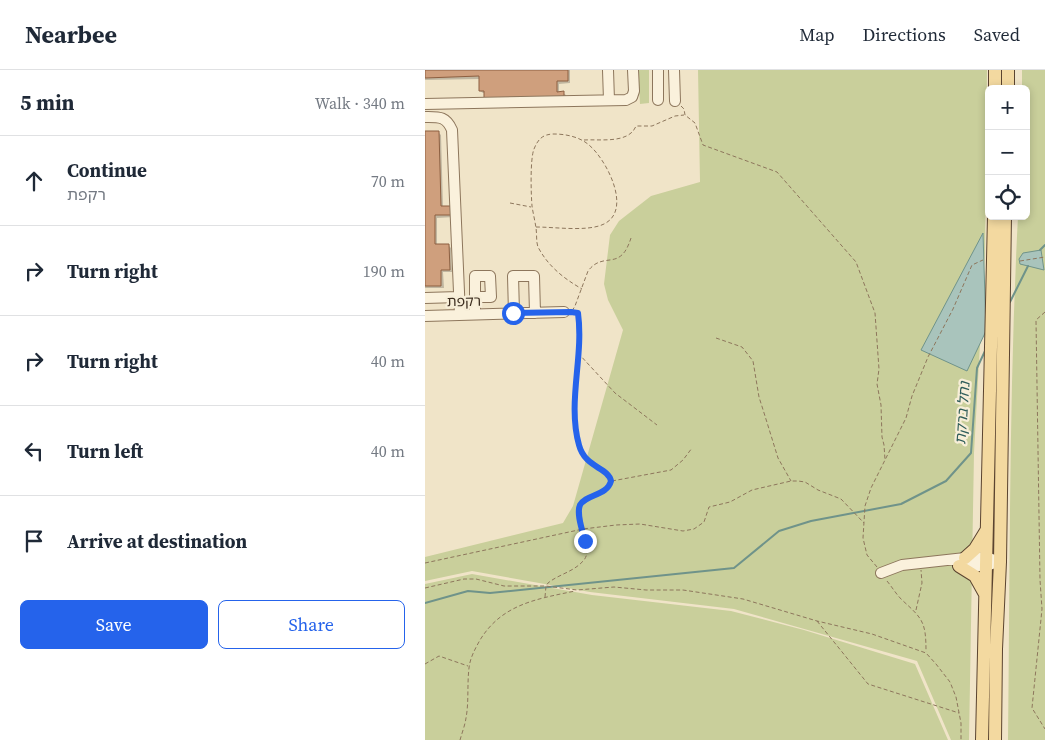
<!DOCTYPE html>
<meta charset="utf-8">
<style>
body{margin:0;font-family:"Source Serif 4","Noto Sans Hebrew",serif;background:#f2f2f3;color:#1f2937}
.controls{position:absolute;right:15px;top:15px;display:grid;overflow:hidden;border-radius:8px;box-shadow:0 2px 8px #0003}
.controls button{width:45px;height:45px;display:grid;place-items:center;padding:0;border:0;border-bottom:1px solid #e0e1e3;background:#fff;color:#1f2937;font:25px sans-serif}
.stop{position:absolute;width:15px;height:15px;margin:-11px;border:4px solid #2563eb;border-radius:50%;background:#fff}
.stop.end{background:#2563eb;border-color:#fff;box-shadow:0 1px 5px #0008}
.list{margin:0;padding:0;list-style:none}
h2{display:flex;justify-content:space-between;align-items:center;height:65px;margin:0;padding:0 20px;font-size:21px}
h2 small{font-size:16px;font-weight:400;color:#747a83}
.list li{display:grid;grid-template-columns:32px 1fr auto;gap:15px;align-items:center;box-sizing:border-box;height:90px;padding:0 20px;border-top:1px solid #e0e1e3}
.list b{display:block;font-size:19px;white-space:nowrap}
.list p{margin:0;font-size:16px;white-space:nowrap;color:#747a83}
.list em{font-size:16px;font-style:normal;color:#747a83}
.actions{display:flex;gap:10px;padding:15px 20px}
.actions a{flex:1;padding:11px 0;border:1px solid #2563eb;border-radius:8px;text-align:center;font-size:18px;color:#2563eb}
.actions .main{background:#2563eb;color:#fff}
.icon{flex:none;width:28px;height:28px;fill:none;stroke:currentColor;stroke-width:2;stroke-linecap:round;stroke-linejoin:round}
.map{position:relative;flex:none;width:620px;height:670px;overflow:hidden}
header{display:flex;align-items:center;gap:30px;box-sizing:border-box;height:70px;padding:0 25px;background:#fff;border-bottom:1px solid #e0e1e3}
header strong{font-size:24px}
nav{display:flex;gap:28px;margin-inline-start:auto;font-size:18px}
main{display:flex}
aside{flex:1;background:#fff}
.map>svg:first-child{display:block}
.green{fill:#c9cf9b}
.water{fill:#a9c4bc;stroke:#6f938a}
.shadow{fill:#0003}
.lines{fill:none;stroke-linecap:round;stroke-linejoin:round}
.stream{stroke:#6f938a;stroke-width:2}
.building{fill:#cf9f7d;stroke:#8d5f41}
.minor-casing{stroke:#8d765c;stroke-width:12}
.major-casing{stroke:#5b4430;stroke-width:14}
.path{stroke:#8d765c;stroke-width:1;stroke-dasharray:4 2.5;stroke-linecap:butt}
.minor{stroke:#faf1dc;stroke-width:10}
.major{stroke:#f3d9a0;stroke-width:12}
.route{stroke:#2563eb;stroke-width:6}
.labels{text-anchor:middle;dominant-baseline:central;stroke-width:4.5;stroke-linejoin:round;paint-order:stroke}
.street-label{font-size:14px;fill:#3d2e20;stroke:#f7eed8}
.water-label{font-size:15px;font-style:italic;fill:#2f5d5a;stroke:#f7eed8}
</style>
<header>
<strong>Nearbee</strong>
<nav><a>Map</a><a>Directions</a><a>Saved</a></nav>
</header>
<main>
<aside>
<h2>5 min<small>Walk · 340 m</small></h2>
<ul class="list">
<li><svg class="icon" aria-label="ahead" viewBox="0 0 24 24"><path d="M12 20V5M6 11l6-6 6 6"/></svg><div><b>Continue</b><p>רקפת</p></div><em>70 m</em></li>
<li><svg class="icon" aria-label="right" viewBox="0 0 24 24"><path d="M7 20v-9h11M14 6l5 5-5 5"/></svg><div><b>Turn right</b></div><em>190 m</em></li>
<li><svg class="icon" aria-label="right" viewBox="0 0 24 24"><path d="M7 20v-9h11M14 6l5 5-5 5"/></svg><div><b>Turn right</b></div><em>40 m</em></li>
<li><svg class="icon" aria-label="left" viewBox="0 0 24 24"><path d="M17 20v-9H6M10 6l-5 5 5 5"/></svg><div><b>Turn left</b></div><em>40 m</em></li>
<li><svg class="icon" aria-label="arrive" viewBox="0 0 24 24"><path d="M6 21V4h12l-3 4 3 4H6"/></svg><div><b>Arrive at destination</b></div></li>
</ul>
<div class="actions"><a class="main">Save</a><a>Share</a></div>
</aside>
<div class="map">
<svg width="620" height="670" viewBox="0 0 620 670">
<rect width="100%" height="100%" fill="#f0e4c8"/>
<!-- green -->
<path class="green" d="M 213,0 L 224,0 L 224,33 L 215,34 Z
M 273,0 L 562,0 L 560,183 L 549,383 L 544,670 L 526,670 L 492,591 L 309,539 L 165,522 L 47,501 L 0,511 L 0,487 L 138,453 L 148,436 L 198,260 L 183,230 L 179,214 L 185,165 L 194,151 L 226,126 L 275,112 Z
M 597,0 L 620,0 L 620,670 L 583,670 C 585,496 584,321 593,146 L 601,146 L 601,19 L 597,19 Z
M 47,504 L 167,525 L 306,541 L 379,560 L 490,594 L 523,670 L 0,670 L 0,514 Z"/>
<!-- water -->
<path class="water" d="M 558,163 L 561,261 L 542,301 L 496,280 Z
M 616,180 L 619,200 L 595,194 L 594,189 L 598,183 Z"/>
<!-- shadow -->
<path class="shadow" d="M 0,0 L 145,0 L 145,13 L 134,14 L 134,23 L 138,23 L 141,25 L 141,30 L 58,23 L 55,21 L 55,9 L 0,10 Z
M 13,62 L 16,65 L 18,137 L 29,147 L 12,148 L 12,176 L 23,175 L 26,178 L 27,202 L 18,202 L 19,218 L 0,218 L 0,78 Z"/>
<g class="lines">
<!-- stream -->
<path class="stream" d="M 615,180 L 620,175
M 585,232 L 603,196
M 0,533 L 43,521 L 65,523 L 309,498 L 354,461 L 386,451 L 476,434 L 521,411 L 546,383 L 552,298 L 560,281"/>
</g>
<!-- building -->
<path class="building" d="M 0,0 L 143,0 L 143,11 L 132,11 L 132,22 L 139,21 L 139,28 L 59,30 L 59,21 L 54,21 L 54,6 L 0,8 Z
M 0,61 L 14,61 L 16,136 L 27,136 L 27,145 L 10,145 L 10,174 L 24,174 L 25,200 L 16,200 L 16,216 L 0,216 Z"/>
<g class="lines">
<!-- minor casing -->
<g class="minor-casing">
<path id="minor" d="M 183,0 L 184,30
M 233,0 L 233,30
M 249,0 L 250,31
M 0,34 L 201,30 L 207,27 L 209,21 L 208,0
M 0,47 C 14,47 21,46 27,60 L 35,245
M 50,227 L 66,227 L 65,206 L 50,206 L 50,244
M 0,228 L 34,227
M 89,243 L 88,206 L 109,206 L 110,243
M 0,246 L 139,242
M 534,496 L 561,496 L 567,494
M 456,503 L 477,495 L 540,488 L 561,487 L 575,492"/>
</g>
<!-- major casing -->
<g class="major-casing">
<path id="major" d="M 583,0 L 583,19
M 570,19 L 570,0
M 540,488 L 550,479 L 561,461
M 534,496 L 550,506 L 560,524
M 557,670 L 569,146
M 570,670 L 571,579 L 575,492 L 580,146"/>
</g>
<!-- path -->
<path class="path" d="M 256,36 L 259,39 L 260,45 L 270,53 L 278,75 L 352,102 L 431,192 L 450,243 L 454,299 L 452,314 L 456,335 L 457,367 L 459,375 L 460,390
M 159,70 C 175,69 204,74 211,56 L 227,56 L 250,46 L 259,45
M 85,133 L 106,137
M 111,157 C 130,157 163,162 179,154 C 208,140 181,89 164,75 C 155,67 141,64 129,64 C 118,64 113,69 109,79 C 105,89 106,124 107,136 C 108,143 110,151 111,158 C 112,164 111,172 113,177 C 123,196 138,208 157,219
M 595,191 L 620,187
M 147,241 L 150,236 L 163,201 C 179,180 195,203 206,168
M 620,242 L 611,250 L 615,510 L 617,539 L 607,638 L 620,659
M 291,268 L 317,277 L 328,291 L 334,327 L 340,346 L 353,388 L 366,411
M 153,283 L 190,323 L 232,355
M 187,411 L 246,400 L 258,390 L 267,378
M 0,493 L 158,459 L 191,455 L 215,454 L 258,461 L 269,459 L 279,452 L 284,437 L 305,432 L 327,420 L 366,411 L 373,411 L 380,412 L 393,420 L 416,429 L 439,453
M 452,497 L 442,485 L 438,468 L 440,436 L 446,418 L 481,348 L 487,326 L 503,287 L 528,239 L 547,195 L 558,190
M 462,511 C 467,517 471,524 477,530 C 498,549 501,552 501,582
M 0,518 L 39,509 L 51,509 L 79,516 L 121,516 L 152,520 L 189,517 L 221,520 L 258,520 L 318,529 L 392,551 L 447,564 L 501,583 L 511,594 L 525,612 L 531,627 L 536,653 L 536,670
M 120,527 L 121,516 L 123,513 C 134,504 149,502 159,490 C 170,476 147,449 156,434 C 163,423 182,425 186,411 C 184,399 163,397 155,379 C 148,361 151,339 151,321 C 152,297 153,274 154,251 L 153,243 L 147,242
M 491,540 L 497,513 L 496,500
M 392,551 L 443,614 L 534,643
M 0,594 L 14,586 L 43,596
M 35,670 C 37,663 40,655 41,648 C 44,632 42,615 44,598 C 45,588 50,579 55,570 C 77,534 112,529 150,521"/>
<!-- minor -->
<use href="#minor" class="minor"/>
<!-- major -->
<use href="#major" class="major"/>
</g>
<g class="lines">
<!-- route -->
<path class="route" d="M 88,243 L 146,242 L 153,243 C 159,287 142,332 154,375 C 160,398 183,397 186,411 C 182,426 161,424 155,435 C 151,444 158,462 160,471"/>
</g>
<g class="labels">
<!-- street labels -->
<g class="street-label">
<text transform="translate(39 231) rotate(-1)">רקפת</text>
</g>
<!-- water labels -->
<g class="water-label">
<text transform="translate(537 343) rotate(-86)">נחל ברקת</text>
</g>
</g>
</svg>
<div class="controls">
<button>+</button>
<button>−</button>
<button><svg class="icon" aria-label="locate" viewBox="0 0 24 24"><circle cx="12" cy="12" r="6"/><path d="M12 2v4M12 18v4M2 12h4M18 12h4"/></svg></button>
</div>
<div class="stop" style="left:88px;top:243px"></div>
<div class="stop end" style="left:160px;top:471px"></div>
</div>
</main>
